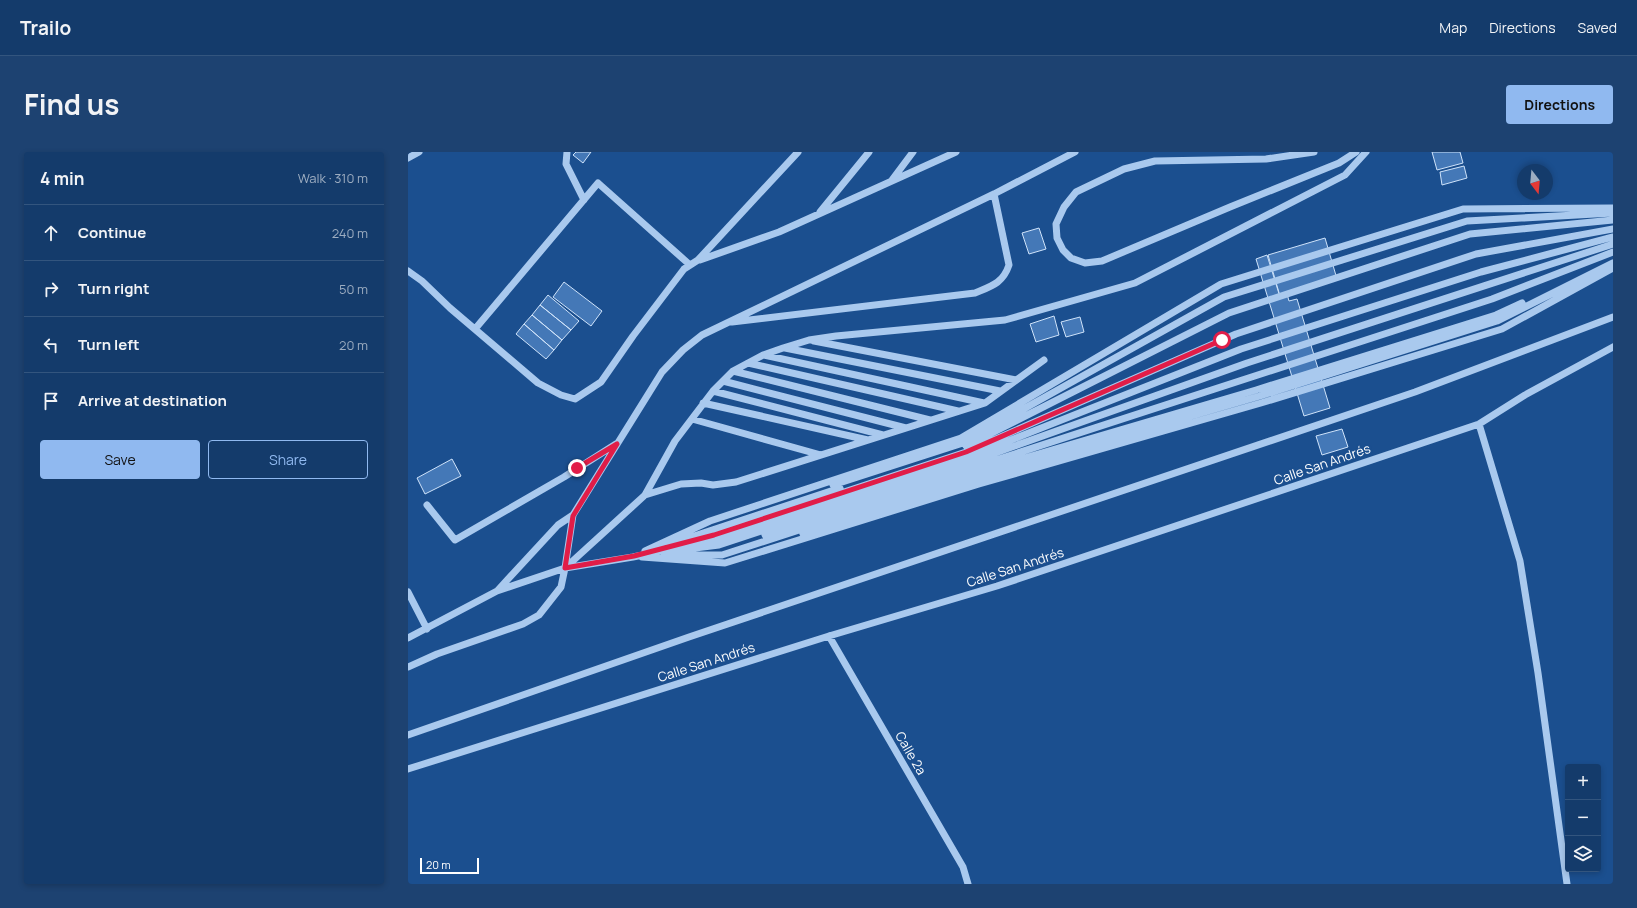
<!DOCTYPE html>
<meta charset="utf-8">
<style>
body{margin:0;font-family:Manrope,sans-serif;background:#1d4271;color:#f1f3f6}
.controls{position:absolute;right:12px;bottom:12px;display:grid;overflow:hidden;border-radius:4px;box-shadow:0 2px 6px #0003}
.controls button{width:36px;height:36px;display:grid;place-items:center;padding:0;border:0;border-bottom:1px solid #33557e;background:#143b6b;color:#f1f3f6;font:20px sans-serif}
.compass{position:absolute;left:1109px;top:12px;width:36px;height:36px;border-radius:50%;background:#143b6b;box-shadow:0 2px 6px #0003;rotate:164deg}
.scale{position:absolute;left:12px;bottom:10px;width:59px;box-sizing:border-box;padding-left:4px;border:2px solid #fff;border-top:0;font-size:11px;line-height:14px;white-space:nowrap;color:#fff;-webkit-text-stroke:3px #1b4f8f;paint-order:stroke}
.stop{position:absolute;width:12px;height:12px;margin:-9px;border:3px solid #e11d48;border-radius:50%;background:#fff}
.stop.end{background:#e11d48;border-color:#fff;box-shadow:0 1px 4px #0008}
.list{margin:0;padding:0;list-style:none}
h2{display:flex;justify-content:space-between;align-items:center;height:52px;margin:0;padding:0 16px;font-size:17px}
h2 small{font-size:13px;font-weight:400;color:#9dadc1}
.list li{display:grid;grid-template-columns:26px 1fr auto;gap:12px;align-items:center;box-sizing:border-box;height:56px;padding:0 16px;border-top:1px solid #33557e}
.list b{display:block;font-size:15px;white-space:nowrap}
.list em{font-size:13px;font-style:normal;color:#9dadc1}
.actions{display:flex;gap:8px;padding:12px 16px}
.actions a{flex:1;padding:9px 0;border:1px solid #90b9f0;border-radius:4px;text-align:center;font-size:14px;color:#90b9f0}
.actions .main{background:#90b9f0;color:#111}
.icon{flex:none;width:22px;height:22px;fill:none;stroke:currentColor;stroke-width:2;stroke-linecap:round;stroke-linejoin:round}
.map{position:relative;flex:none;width:1205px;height:732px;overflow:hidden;border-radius:4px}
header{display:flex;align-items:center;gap:24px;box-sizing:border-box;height:56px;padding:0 20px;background:#143b6b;border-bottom:1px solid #33557e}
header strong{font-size:19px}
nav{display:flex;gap:22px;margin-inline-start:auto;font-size:14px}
.intro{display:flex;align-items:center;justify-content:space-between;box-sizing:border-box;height:96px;padding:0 24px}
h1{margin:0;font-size:28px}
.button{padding:10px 18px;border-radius:4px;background:#90b9f0;color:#111;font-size:14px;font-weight:700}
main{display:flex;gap:24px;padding:0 24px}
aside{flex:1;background:#143b6b;border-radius:4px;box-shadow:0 2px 6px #0003}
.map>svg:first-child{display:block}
.building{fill:#4478b7;stroke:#cfe3fa}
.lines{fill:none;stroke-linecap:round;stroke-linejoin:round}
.minor{stroke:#a9c9ee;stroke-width:7}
.route{stroke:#e11d48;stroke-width:5}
.labels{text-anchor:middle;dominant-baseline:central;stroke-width:4;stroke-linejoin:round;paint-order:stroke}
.street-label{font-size:13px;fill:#fff;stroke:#1b4f8f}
</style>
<header>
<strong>Trailo</strong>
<nav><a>Map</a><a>Directions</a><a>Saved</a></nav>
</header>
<div class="intro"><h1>Find us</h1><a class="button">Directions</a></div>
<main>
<aside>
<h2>4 min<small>Walk · 310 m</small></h2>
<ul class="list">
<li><svg class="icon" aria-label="ahead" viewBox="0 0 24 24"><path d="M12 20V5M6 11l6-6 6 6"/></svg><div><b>Continue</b></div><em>240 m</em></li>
<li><svg class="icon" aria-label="right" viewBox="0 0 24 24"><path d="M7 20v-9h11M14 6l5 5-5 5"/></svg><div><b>Turn right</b></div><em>50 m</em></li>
<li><svg class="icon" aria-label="left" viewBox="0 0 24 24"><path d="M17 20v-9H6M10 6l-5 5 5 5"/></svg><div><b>Turn left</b></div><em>20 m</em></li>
<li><svg class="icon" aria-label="arrive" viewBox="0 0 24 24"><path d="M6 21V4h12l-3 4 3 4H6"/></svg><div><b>Arrive at destination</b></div></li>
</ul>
<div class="actions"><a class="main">Save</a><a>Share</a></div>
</aside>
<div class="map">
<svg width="1205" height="732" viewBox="0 0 1205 732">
<rect width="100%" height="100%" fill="#1b4f8f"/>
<!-- building -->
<path class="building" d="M 168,0 L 183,0 L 175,11 L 165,3 Z
M 1024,0 L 1052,0 L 1055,11 L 1029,18 Z
M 1056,14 L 1059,26 L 1034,33 L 1032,20 Z
M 631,76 L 638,97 L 621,102 L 614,81 Z
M 917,86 L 929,127 L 872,144 L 860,103 Z
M 859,103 L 872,145 L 879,142 L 881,149 L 889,147 L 922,256 L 896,264 L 848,107 Z
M 156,130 L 194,159 L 183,174 L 145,145 Z
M 140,143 L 171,169 L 163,178 L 132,153 Z
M 132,153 L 163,178 L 154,188 L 124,163 Z
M 124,163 L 154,188 L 146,198 L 116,172 Z
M 646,164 L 651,183 L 628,190 L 622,172 Z
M 672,165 L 676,180 L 658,185 L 653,170 Z
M 116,172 L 146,198 L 138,207 L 108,182 Z
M 934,277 L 940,295 L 914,303 L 908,284 Z
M 44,307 L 53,324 L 17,342 L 9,326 Z"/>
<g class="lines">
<!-- minor -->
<path class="minor" d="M 159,0 L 158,12 L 176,48
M 906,0 L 858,7 L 747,9 L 716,17 L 668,40 L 656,55 L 648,72 L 649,86 L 655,98 L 663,106 L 677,111 L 694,109 L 822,55 L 931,11 L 948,0
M 0,6 L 11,0
M 484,28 L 505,0
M 412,60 L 461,0
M 292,108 L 371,80 L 548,0
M 0,119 L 14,129 L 42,156 L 130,231 L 153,243 L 167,247 L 193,230 L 225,184 L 276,117 L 290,108 L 390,0
M 324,170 L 567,141 C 584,134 595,131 601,113 L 586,42
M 67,177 L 190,31 L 282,113
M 406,189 L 608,228
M 377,196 L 592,239
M 356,203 L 576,251
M 340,211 L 550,259
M 325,219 L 522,268
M 315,229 L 498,276
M 305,239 L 475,283
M 295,251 L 460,288
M 284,267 L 413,303
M 1071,272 L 1112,409 L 1130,521 L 1159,732
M 558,294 L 821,161 L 1062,82 L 1205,68
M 425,333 L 555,291 L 816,145 L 1059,69 L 1205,61
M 237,343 L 273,332 L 293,331 L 305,333 L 328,330 L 577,251 L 636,208
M 19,353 L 47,388 L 156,325 L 208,292
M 366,363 L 558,300 L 828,182 L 1068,102 L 1205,77
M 395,382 L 569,326 L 852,244 L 1089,169 L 1205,111
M 357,383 L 1084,147 L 1205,100
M 262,392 L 432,336
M 279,397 L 311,393 L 562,310 L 839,211 L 1205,92
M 237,399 L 302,369 L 553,286 L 813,132 L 1055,57 L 1205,56
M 256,402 L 285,400
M 280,403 L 314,403 L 566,321 L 848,238 L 1088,163 L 1114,151
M 234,405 L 317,411 L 571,332 L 853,251 L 1094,177 L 1205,116
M 157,416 L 237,343 L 267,289 L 305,239 L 325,219 L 355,203 L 375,196 L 401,188 L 428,184 L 597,168 L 727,131 L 937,23 L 958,0
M 90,438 L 150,373 L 165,363
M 0,440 L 19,477
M 421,484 L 555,715 L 560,732
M 0,486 L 89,439 L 157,416 L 225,405 L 308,387 L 560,305 L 833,197 L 1073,120 L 1205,85
M 0,515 L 29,502 L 115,472 L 131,463 L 153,435 L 157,416 L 165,363 L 254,220 L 275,198 L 294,183 L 586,42 L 667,0
M 0,583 L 281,485 L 1007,240 L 1205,165
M 0,617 L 421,484 L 589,434 L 1071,272 L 1117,243 L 1205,195"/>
</g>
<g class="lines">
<!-- route -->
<path class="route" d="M 169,316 L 209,292 L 165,364 L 157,416 L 226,404 L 306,383 L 558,300 L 814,188"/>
</g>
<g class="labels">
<!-- street labels -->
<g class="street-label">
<text transform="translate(914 312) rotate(-19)">Calle San Andrés</text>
<text transform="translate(607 415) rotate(-18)">Calle San Andrés</text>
<text transform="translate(298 510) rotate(-18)">Calle San Andrés</text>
<text transform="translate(503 601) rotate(60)">Calle 2a</text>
</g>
</g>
</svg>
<div class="controls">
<button>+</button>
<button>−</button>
<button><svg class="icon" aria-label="layers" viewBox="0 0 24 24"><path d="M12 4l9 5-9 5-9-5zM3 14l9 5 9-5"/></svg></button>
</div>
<svg class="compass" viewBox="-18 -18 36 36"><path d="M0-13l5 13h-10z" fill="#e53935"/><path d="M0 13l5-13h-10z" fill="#9dadc1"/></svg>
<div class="scale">20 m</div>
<div class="stop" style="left:814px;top:188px"></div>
<div class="stop end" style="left:169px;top:316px"></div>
</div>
</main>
